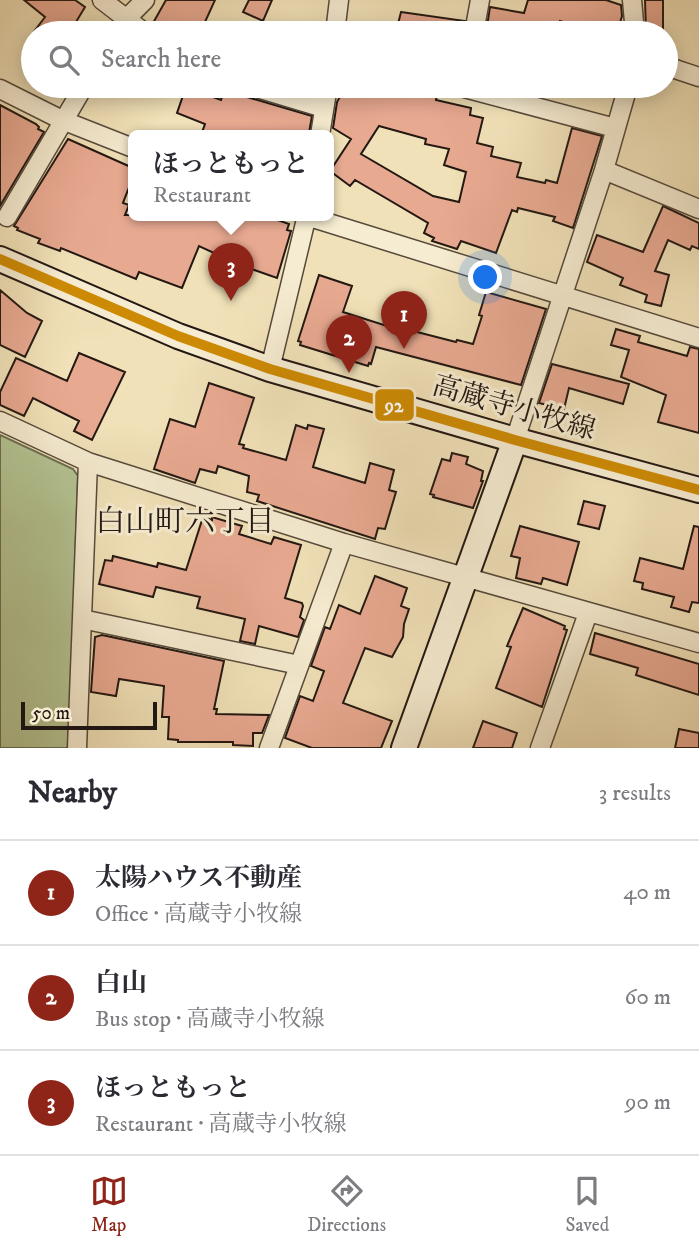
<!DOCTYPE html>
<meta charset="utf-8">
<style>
body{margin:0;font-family:"IM FELL DW Pica","Noto Serif JP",serif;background:#f7f7f7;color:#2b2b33}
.scale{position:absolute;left:21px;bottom:18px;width:136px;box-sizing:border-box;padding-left:7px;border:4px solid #231812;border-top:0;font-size:19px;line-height:24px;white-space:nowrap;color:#231812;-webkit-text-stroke:5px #f6ecd1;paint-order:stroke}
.you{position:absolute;left:486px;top:278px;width:24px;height:24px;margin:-18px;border:5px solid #fff;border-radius:50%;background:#1a73e8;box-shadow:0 0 0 10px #1a73e833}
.badge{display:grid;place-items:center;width:46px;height:46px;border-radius:50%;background:#8f2418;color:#fff;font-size:23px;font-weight:700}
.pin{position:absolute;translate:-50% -58px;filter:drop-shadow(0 2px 4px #0008)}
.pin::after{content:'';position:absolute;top:37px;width:24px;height:21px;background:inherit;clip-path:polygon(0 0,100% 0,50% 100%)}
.popup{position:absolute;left:128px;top:130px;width:206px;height:91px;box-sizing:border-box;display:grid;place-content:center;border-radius:10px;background:#fff;filter:drop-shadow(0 2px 5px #0005);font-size:23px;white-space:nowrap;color:#7c7c81}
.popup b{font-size:26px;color:#2b2b33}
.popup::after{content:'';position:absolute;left:50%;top:100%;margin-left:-14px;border:14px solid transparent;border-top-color:#fff}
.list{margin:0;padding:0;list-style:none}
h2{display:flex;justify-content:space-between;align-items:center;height:91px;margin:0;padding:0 28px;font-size:30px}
h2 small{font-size:23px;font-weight:400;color:#7c7c81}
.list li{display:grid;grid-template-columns:46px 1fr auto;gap:21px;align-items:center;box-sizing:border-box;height:105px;padding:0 28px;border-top:2px solid #e1e1e2}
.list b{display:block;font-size:26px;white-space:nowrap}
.list p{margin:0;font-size:23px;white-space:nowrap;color:#7c7c81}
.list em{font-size:23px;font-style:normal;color:#7c7c81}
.icon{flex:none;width:38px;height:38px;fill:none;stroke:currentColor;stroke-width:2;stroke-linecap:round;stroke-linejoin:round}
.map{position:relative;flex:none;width:699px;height:748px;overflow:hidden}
.search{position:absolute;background:#fff;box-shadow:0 4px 18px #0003;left:21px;right:21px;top:21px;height:77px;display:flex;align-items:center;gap:18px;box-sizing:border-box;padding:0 24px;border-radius:38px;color:#7c7c81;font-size:26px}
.sheet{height:406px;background:#fff}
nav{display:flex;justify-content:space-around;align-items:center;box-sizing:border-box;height:98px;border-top:2px solid #e1e1e2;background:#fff;font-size:19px;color:#7c7c81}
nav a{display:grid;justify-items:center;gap:4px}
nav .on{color:#8f2418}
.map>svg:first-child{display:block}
.green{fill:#b4c493;stroke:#6c6e52;stroke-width:2}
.building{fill:#e8a991;stroke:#231812;stroke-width:2;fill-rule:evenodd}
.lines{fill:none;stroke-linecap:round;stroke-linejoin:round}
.street-casing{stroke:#564a3c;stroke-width:21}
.secondary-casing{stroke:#231812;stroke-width:28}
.street{stroke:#f6ecd1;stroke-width:18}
.secondary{stroke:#f6ecd1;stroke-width:24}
.bus-1-casing{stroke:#f6ecd1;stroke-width:16}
.bus-1{stroke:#cd8a04;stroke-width:10}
.labels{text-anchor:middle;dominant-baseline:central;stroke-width:6;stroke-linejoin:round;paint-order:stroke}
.street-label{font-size:28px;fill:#231812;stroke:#f6ecd1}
.neighbourhood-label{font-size:30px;fill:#231812;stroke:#f6ecd1}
.line-badge{stroke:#f6ecd1;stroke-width:2.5}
.badge-label{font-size:19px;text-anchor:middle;font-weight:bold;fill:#fff}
</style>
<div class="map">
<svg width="699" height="748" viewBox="0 0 699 748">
<rect width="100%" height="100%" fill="#f1e1b8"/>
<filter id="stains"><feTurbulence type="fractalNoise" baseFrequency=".00286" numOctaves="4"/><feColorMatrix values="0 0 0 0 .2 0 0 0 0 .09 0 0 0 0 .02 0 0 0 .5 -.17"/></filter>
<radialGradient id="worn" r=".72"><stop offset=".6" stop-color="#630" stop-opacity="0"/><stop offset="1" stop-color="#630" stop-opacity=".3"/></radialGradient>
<!-- green -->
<path class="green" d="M 0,435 L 73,469 L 78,476 L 69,748 L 0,748 Z"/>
<!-- building -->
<path class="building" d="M 24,0 L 75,0 L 85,7 L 70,32 L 63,28 L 59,33 L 33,33 L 45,17 Z
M 166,0 L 215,0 L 200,33 L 157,33 L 161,27 L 153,23 Z
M 249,0 L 272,0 L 263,21 L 243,12 Z
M 528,0 L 606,0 L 621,5 L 622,16 L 617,33 L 599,33 L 560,21 L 559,33 L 486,33 L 490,7 L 524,13 Z
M 645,0 L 663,0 L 663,30 L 646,30 Z
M 401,12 L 465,21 L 463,33 L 406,33 L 406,30 L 397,28 Z
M 346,86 L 384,86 L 412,93 L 414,87 L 438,91 L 436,100 L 471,108 L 470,115 L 483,118 L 477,143 L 493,147 L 491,156 L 521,163 L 517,177 L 545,183 L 546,180 L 557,183 L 572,128 L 602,136 L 573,228 L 553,221 L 555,217 L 518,208 L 517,212 L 512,210 L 496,253 L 461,241 L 457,249 L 432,241 L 434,238 L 424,233 L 428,223 L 355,180 L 350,186 L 330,171 L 351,139 L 333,128 L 337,102 ZM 379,126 L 426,139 L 425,144 L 449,149 L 444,165 L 466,172 L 459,202 L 433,196 L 361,154 Z
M 186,87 L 221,100 L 225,87 L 247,97 L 312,116 L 309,133 L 308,135 L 201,135 L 205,124 L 177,113 Z
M 0,105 L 36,124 L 39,127 L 38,129 L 44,132 L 0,206 Z
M 68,139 L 133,168 L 133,177 L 123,203 L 129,205 L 125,215 L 264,215 L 289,224 L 287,230 L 291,231 L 277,278 L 240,265 L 199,246 L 182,288 L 139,272 L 136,279 L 61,248 L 60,251 L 38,243 L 40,239 L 17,230 L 18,228 L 14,226 Z
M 663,206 L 699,223 L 699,249 L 692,246 L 690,250 L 668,240 L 655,271 L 669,275 L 661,306 L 645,302 L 647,295 L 620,285 L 623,278 L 587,262 L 597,235 L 643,252 Z
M 319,275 L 352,286 L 343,312 L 390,327 L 390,325 L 456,342 L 457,340 L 473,344 L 482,316 L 479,315 L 486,292 L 546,309 L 521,385 L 376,347 L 371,364 L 369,363 L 368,366 L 300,345 L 301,342 L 298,341 Z
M 0,290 L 27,313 L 42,321 L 25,357 L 0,345 Z
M 616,329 L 640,336 L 638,342 L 687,356 L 690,347 L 699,349 L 699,433 L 658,422 L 666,395 L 621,377 L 629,350 L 611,345 Z
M 79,353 L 125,372 L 92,440 L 74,431 L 79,421 L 33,398 L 24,416 L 0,405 L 0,392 L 16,358 L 67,381 Z
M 552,364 L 629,384 L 623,404 L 569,388 L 564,409 L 539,403 Z
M 209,383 L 254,398 L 239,444 L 244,445 L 243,448 L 286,460 L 296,425 L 307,429 L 308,425 L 324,429 L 313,467 L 365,483 L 370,463 L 394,470 L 389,490 L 396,492 L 385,529 L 378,528 L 375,539 L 257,501 L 259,495 L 247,492 L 249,476 L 218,466 L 216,473 L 200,469 L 195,483 L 154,469 L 170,419 L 195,427 Z
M 452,453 L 468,457 L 466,464 L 483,471 L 481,481 L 483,481 L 473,508 L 433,497 L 434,495 L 430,494 L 442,459 L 450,461 Z
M 584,501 L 605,506 L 599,529 L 578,524 Z
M 203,517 L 212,520 L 212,517 L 242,526 L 239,534 L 271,544 L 274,537 L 301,545 L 285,598 L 302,603 L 303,606 L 300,617 L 304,620 L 298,637 L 259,626 L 255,644 L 240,641 L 245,619 L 197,608 L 200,597 L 156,587 L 153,597 L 99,584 L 105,560 L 112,561 L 113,556 L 157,567 L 158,563 L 186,570 Z
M 520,526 L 579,542 L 567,585 L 543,578 L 541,584 L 516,578 L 520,558 L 511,556 Z
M 694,526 L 699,527 L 699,603 L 692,602 L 689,612 L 671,607 L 674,597 L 642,589 L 643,583 L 634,581 L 640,558 L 683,569 Z
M 375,576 L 407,588 L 401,606 L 409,609 L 404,624 L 403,637 L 392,657 L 365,648 L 343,703 L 392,721 L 381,748 L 312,748 L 285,738 L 300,696 L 313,701 L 324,671 L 311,666 L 325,627 L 330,629 L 339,605 L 360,614 Z
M 523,608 L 565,626 L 564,629 L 567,630 L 542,707 L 496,688 L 511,647 L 507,646 Z
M 595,633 L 699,664 L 699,695 L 636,675 L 638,668 L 590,654 Z
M 102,635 L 224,661 L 214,709 L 217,709 L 216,714 L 269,715 L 262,733 L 253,733 L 253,746 L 233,745 L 233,742 L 178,742 L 178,740 L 168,739 L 169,717 L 162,717 L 164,686 L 119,679 L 116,696 L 91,692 L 95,637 Z
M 483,721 L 517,733 L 512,748 L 473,748 Z
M 679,729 L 699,733 L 699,748 L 675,748 Z"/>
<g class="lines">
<!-- street casing -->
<g class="street-casing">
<path id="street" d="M 102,0 L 145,33
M 632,0 L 635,33
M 117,33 L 126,19 L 145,0
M 335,33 L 339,0
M 474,33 L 480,0
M 666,66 L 699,77
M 250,86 L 324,108
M 457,86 L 615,128
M 0,89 L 62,120 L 133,148
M 320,135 L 328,86
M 604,170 L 699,209
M 303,215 L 699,338
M 7,217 L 84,86
M 270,369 L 307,215
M 0,421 L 88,462 L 344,543 L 699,643
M 515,440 L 604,170 L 628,86
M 82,619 L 299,665
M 77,748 L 88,462
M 269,748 L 344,543
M 540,748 L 588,613"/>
</g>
<!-- secondary casing -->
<g class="secondary-casing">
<path id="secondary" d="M 0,259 L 178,336 L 270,369 L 515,440 L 699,490
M 404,748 L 515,440"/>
</g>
<!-- street -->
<use href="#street" class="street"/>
<!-- secondary -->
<use href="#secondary" class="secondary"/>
<!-- bus-1 casing -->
<g class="bus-1-casing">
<path id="bus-1" d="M 0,259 L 178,336 L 270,369 L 515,440 L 699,490"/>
</g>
<!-- bus-1 -->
<use href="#bus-1" class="bus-1"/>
</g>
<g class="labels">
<!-- street labels -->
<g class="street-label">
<text transform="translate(514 408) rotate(16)">高蔵寺小牧線</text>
</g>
<!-- neighbourhood labels -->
<g class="neighbourhood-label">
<text x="185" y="522">白山町六丁目</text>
</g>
</g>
<rect class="line-badge" x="374" y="388" width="41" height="34" rx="7" fill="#cd8a04"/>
<g class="badge-label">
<text x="394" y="412">92</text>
</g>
<rect width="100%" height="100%" filter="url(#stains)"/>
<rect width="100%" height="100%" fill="url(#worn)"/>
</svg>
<div class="scale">50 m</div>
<div class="you"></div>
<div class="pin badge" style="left:404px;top:349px">1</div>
<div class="pin badge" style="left:349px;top:373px">2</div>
<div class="pin badge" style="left:231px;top:301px">3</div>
<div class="popup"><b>ほっともっと</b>Restaurant</div>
<div class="search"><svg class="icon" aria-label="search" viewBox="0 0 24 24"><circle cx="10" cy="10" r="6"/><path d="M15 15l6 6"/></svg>Search here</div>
</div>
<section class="sheet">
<h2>Nearby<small>3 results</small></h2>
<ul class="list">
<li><span class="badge">1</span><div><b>太陽ハウス不動産</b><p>Office · 高蔵寺小牧線</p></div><em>40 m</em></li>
<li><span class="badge">2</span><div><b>白山</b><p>Bus stop · 高蔵寺小牧線</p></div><em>60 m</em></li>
<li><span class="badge">3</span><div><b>ほっともっと</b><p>Restaurant · 高蔵寺小牧線</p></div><em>90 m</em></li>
</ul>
</section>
<nav>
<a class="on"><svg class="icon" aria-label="map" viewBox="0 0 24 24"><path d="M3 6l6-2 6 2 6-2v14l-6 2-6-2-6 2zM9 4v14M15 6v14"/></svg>Map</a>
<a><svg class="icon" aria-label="directions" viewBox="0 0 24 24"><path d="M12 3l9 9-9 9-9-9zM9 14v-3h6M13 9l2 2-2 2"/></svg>Directions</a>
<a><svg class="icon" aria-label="saved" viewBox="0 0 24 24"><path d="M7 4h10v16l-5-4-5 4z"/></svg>Saved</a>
</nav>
